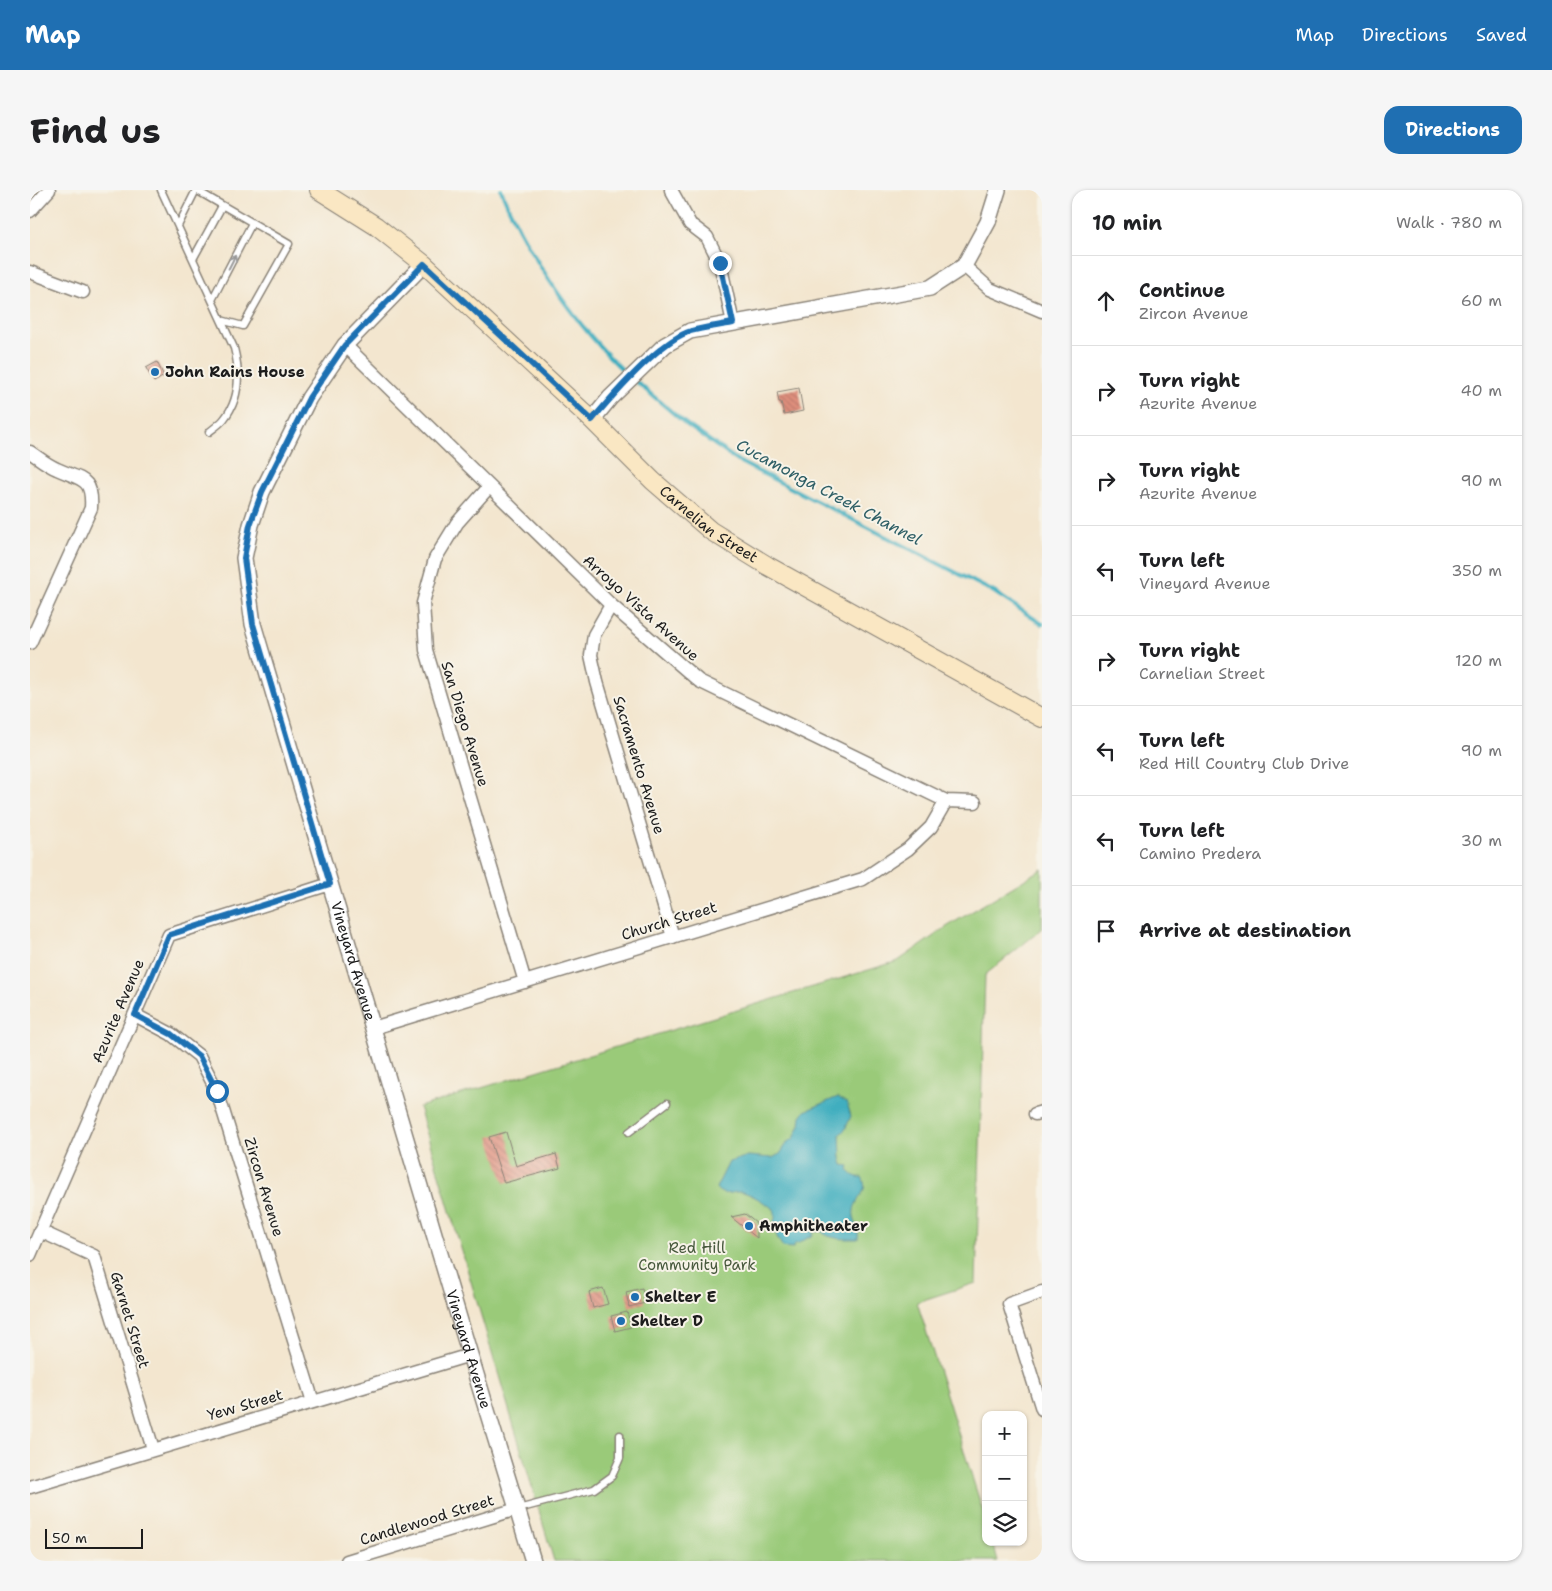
<!DOCTYPE html>
<meta charset="utf-8">
<style>
body{margin:0;font-family:"Shantell Sans",sans-serif;background:#f6f6f6;color:#202124}
.controls{position:absolute;right:15px;bottom:15px;display:grid;overflow:hidden;border-radius:10px;box-shadow:0 1px 4px #0004}
.controls button{width:45px;height:45px;display:grid;place-items:center;padding:0;border:0;border-bottom:1px solid #e0e0e0;background:#fff;color:#202124;font:25px sans-serif}
.scale{position:absolute;left:15px;bottom:12px;width:98px;box-sizing:border-box;padding-left:5px;border:2px solid #1c1c1c;border-top:0;font-size:14px;line-height:18px;white-space:nowrap;color:#1c1c1c;-webkit-text-stroke:4px #f7f3e8;paint-order:stroke}
.stop{position:absolute;width:15px;height:15px;margin:-11px;border:4px solid #1f6fb2;border-radius:50%;background:#fff}
.stop.end{background:#1f6fb2;border-color:#fff;box-shadow:0 1px 5px #0008}
.list{margin:0;padding:0;list-style:none}
h2{display:flex;justify-content:space-between;align-items:center;height:65px;margin:0;padding:0 20px;font-size:21px}
h2 small{font-size:16px;font-weight:400;color:#757577}
.list li{display:grid;grid-template-columns:32px 1fr auto;gap:15px;align-items:center;box-sizing:border-box;height:90px;padding:0 20px;border-top:1px solid #e0e0e0}
.list b{display:block;font-size:19px;white-space:nowrap}
.list p{margin:0;font-size:16px;white-space:nowrap;color:#757577}
.list em{font-size:16px;font-style:normal;color:#757577}
.icon{flex:none;width:28px;height:28px;fill:none;stroke:currentColor;stroke-width:2;stroke-linecap:round;stroke-linejoin:round}
.map{position:relative;flex:none;width:1012px;height:1371px;overflow:hidden;border-radius:15px}
header{display:flex;align-items:center;gap:30px;box-sizing:border-box;height:70px;padding:0 25px;background:#1f6fb2;color:#fff}
header strong{font-size:24px}
nav{display:flex;gap:28px;margin-inline-start:auto;font-size:18px}
.intro{display:flex;align-items:center;justify-content:space-between;box-sizing:border-box;height:120px;padding:0 30px}
h1{margin:0;font-size:35px}
.button{padding:12px 22px;border-radius:15px;background:#1f6fb2;color:#fff;font-size:18px;font-weight:700}
main{display:flex;gap:30px;padding:0 30px}
aside{flex:1;background:#fff;border-radius:15px;box-shadow:0 1px 4px #0004}
.map>svg:first-child{display:block}
.green{fill:#9aca79;stroke:#5b734a}
.water{fill:#41aebf;stroke:#2e656e}
.lines{fill:none;stroke-linecap:round;stroke-linejoin:round}
.stream{stroke:#41aebf;stroke-width:4}
.building{fill:url(#building-back-hatch)}
.service-casing{stroke:#888176;stroke-width:9}
.minor-casing{stroke:#888176;stroke-width:15}
.tertiary-casing{stroke:#888176;stroke-width:18}
.secondary-casing{stroke:#888176;stroke-width:20}
.service{stroke:#fff;stroke-width:6}
.minor{stroke:#fff;stroke-width:12}
.tertiary{stroke:#fff;stroke-width:15}
.secondary{stroke:#fae7c3;stroke-width:18}
.oneway{stroke:#999}
.route{stroke:#1f6fb2;stroke-width:6}
.poi-dot{fill:#1f6fb2;stroke:#f7f3e8;stroke-width:2}
.labels{text-anchor:middle;dominant-baseline:central;stroke-width:4;stroke-linejoin:round;paint-order:stroke}
.poi-label{font-size:15px;font-weight:bold;fill:#1c1c1c;stroke:#f7f3e8;text-anchor:start}
.street-label{font-size:15px;fill:#1c1c1c;stroke:#f7f3e8}
.park-label{font-size:15px;fill:#48593d;stroke:#f7f3e8}
.water-label{font-size:16px;font-style:italic;fill:#2d5e65;stroke:#f7f3e8}
</style>
<header>
<strong>Map</strong>
<nav><a>Map</a><a>Directions</a><a>Saved</a></nav>
</header>
<div class="intro"><h1>Find us</h1><a class="button">Directions</a></div>
<main>
<div class="map">
<svg width="1012" height="1371" viewBox="0 0 1012 1371">
<defs>
<pattern id="building-back-hatch" width="6" height="6" patternUnits="userSpaceOnUse" patternTransform="scale(1.25)"><rect width="6" height="6" fill="#df8f7d"/><path d="M-1 5l2 2M0 0l6 6M5-1l2 2" fill="none" stroke="#b47466"/></pattern>
</defs>
<rect width="100%" height="100%" fill="#f7f3e8"/>
<filter id="ink" filterUnits="userSpaceOnUse"><feTurbulence type="fractalNoise" baseFrequency=".02" numOctaves="2"/><feDisplacementMap in="SourceGraphic" scale="10" xChannelSelector="R" yChannelSelector="G"/><feConvolveMatrix kernelMatrix="1 2 1 2 8 2 1 2 1" color-interpolation-filters="sRGB"/></filter>
<filter id="wash" filterUnits="userSpaceOnUse"><feTurbulence type="fractalNoise" baseFrequency=".0096" numOctaves="4" result="noise"/><feDisplacementMap in="SourceGraphic" scale="20" xChannelSelector="R" yChannelSelector="G"/><feGaussianBlur stdDeviation="1.12" result="paint"/><feColorMatrix in="noise" values="0 0 0 0 0 0 0 0 0 0 0 0 0 0 0 0 0 1.4 0 .05"/><feComposite in="paint" operator="in"/></filter>
<g filter="url(#wash)">
<rect width="100%" height="100%" fill="#f3e6cf"/>
<!-- green -->
<path class="green" d="M 1012,679 L 1012,739 L 955,785 L 946,1093 L 887,1112 L 956,1331 L 956,1352 L 963,1352 L 968,1371 L 524,1371 L 389,917 L 868,771 L 918,736 Z"/>
<!-- water -->
<path class="water" d="M 808,907 L 817,913 L 821,926 L 815,940 L 810,944 L 811,968 L 813,975 L 819,976 L 818,980 C 822,985 826,988 832,987 C 840,1002 826,1007 824,1020 C 822,1030 830,1038 828,1049 C 817,1049 799,1050 791,1041 L 782,1042 L 783,1045 L 769,1053 L 765,1054 L 763,1058 L 753,1057 C 748,1050 744,1042 744,1032 C 745,1027 746,1025 744,1019 C 736,1014 721,1003 712,1002 C 702,1001 693,1008 686,998 L 699,972 L 718,966 L 742,968 L 750,964 L 758,952 L 764,948 L 770,935 L 771,926 L 775,921 Z"/>
<g class="lines">
<!-- stream -->
<path class="stream" d="M 471,0 C 497,64 547,138 598,185
M 603,189 L 656,234 L 708,271 L 964,402 L 1012,434"/>
</g>
<g id="blocks">
<!-- building -->
<path class="building" d="M 127,172 L 134,186 L 124,192 L 116,178 Z
M 769,198 L 773,221 L 754,225 L 751,212 L 749,212 L 747,202 Z
M 476,942 L 486,976 L 526,964 L 530,978 L 474,993 L 459,947 Z
M 715,1024 L 727,1034 L 727,1048 L 701,1027 Z
M 573,1098 L 578,1114 L 563,1118 L 559,1102 Z
M 612,1098 L 615,1113 L 599,1117 L 596,1102 Z
M 597,1122 L 601,1137 L 585,1141 L 581,1126 Z"/>
</g>
</g>
<g filter="url(#ink)">
<use href="#blocks" fill-opacity="0" stroke="#888176" stroke-width="1"/>
<g class="lines">
<!-- service casing -->
<g class="service-casing">
<path id="service" d="M 131,0 L 204,158 C 210,182 211,208 194,229 C 190,234 184,238 179,242
M 148,36 L 166,0 L 259,54 L 213,136 L 191,130
M 163,69 L 192,16
M 182,110 L 222,33
M 599,942 L 637,913
M 488,1319 L 564,1299 L 582,1286 L 590,1268 L 590,1245"/>
</g>
<!-- minor casing -->
<g class="minor-casing">
<path id="minor" d="M 641,0 L 660,34 L 677,47 L 690,73 L 703,133
M 0,21 L 19,0
M 934,76 L 960,99 L 1012,121
M 0,82 L 53,102
M 315,155 L 581,415 L 669,491 L 916,611 L 945,612
M 0,262 C 9,268 17,275 27,279 C 51,290 63,287 61,318 L 0,453
M 459,297 L 427,333 L 405,369 L 393,413 L 396,460 L 495,792
M 581,415 L 564,445 L 561,465 L 567,492 L 643,747
M 105,825 L 141,844 L 169,866 L 187,901 L 283,1212
M 343,838 L 833,689 L 878,659 L 901,637 L 916,611
M 1005,924 L 1012,922
M 10,1041 L 64,1066 L 123,1259
M 0,1065 L 139,745 L 300,694
M 1012,1102 L 979,1114 L 1012,1219
M 0,1297 L 440,1165
M 317,1371 L 487,1319"/>
</g>
<!-- tertiary casing -->
<g class="tertiary-casing">
<g id="tertiary">
<path id="s1" d="M 394,74 L 315,155 L 279,208 L 232,302 L 221,335 L 214,368 L 223,434 L 440,1165 L 503,1371"/>
<path d="M 562,230 L 580,208 L 635,155 L 660,141 L 900,98 L 934,76 L 958,32 L 968,0"/>
</g>
</g>
<!-- secondary casing -->
<g class="secondary-casing">
<g id="secondary">
<path id="s2" d="M 289,0 L 346,36 L 394,74 L 562,230 L 623,291 L 681,341 L 738,376 L 1012,528"/>
</g>
</g>
<!-- service -->
<use href="#service" class="service"/>
<!-- minor -->
<use href="#minor" class="minor"/>
<!-- tertiary -->
<use href="#tertiary" class="tertiary"/>
<!-- secondary -->
<use href="#secondary" class="secondary"/>
</g>
<!-- one-way arrows -->
<defs><path id="oneway-shaft" d="M-6 0H5M1.5-3L5.5 0L1.5 3" fill="none" stroke-width="1.6" stroke-linecap="round" stroke-linejoin="round" transform="scale(1.25)"/></defs>
<use class="oneway" href="#oneway-shaft" transform="translate(202 72) rotate(-63)"/>
</g>
<g class="lines" filter="url(#ink)">
<!-- route -->
<path class="route" d="M 187,901 L 169,866 L 141,844 L 105,825 L 139,745 L 300,694 L 223,434 L 214,368 L 220,335 L 232,302 L 279,208 L 315,155 L 394,74 L 562,230 C 583,205 631,150 661,141 C 674,137 689,136 703,133 L 690,73"/>
</g>
<!-- markers -->
<g class="poi-dot">
<circle cx="125" cy="182" r="5"/>
<circle cx="719" cy="1036" r="5"/>
<circle cx="605" cy="1107" r="5"/>
<circle cx="591" cy="1131" r="5"/>
</g>
<g class="labels">
<!-- poi labels -->
<g class="poi-label">
<text x="135" y="182">John Rains House</text>
<text x="729" y="1036">Amphitheater</text>
<text x="615" y="1107">Shelter E</text>
<text x="601" y="1131">Shelter D</text>
</g>
<!-- street labels -->
<g class="street-label">
<text stroke="none"><textPath href="#s2" startOffset="515">Carnelian Street</textPath></text>
<text transform="translate(611 418) rotate(42)">Arroyo Vista Avenue</text>
<text transform="translate(435 534) rotate(73)">San Diego Avenue</text>
<text transform="translate(609 575) rotate(73)">Sacramento Avenue</text>
<text transform="translate(639 731) rotate(-17)">Church Street</text>
<text stroke="none"><textPath href="#s1" startOffset="769">Vineyard Avenue</textPath></text>
<text transform="translate(88 821) rotate(-67)">Azurite Avenue</text>
<text transform="translate(234 997) rotate(73)">Zircon Avenue</text>
<text transform="translate(100 1130) rotate(73)">Garnet Street</text>
<text stroke="none"><textPath href="#s1" startOffset="1174">Vineyard Avenue</textPath></text>
<text transform="translate(215 1215) rotate(-16)">Yew Street</text>
<text transform="translate(397 1330) rotate(-17)">Candlewood Street</text>
</g>
<!-- park labels -->
<g class="park-label">
<text x="667" y="1058">Red Hill<tspan x="667" dy="17">Community Park</tspan></text>
</g>
<!-- water labels -->
<g class="water-label">
<text transform="translate(799 302) rotate(28)">Cucamonga Creek Channel</text>
</g>
</g>
</svg>
<div class="controls">
<button>+</button>
<button>−</button>
<button><svg class="icon" aria-label="layers" viewBox="0 0 24 24"><path d="M12 4l9 5-9 5-9-5zM3 14l9 5 9-5"/></svg></button>
</div>
<div class="scale">50 m</div>
<div class="stop" style="left:187px;top:901px"></div>
<div class="stop end" style="left:690px;top:73px"></div>
</div>
<aside>
<h2>10 min<small>Walk · 780 m</small></h2>
<ul class="list">
<li><svg class="icon" aria-label="ahead" viewBox="0 0 24 24"><path d="M12 20V5M6 11l6-6 6 6"/></svg><div><b>Continue</b><p>Zircon Avenue</p></div><em>60 m</em></li>
<li><svg class="icon" aria-label="right" viewBox="0 0 24 24"><path d="M7 20v-9h11M14 6l5 5-5 5"/></svg><div><b>Turn right</b><p>Azurite Avenue</p></div><em>40 m</em></li>
<li><svg class="icon" aria-label="right" viewBox="0 0 24 24"><path d="M7 20v-9h11M14 6l5 5-5 5"/></svg><div><b>Turn right</b><p>Azurite Avenue</p></div><em>90 m</em></li>
<li><svg class="icon" aria-label="left" viewBox="0 0 24 24"><path d="M17 20v-9H6M10 6l-5 5 5 5"/></svg><div><b>Turn left</b><p>Vineyard Avenue</p></div><em>350 m</em></li>
<li><svg class="icon" aria-label="right" viewBox="0 0 24 24"><path d="M7 20v-9h11M14 6l5 5-5 5"/></svg><div><b>Turn right</b><p>Carnelian Street</p></div><em>120 m</em></li>
<li><svg class="icon" aria-label="left" viewBox="0 0 24 24"><path d="M17 20v-9H6M10 6l-5 5 5 5"/></svg><div><b>Turn left</b><p>Red Hill Country Club Drive</p></div><em>90 m</em></li>
<li><svg class="icon" aria-label="left" viewBox="0 0 24 24"><path d="M17 20v-9H6M10 6l-5 5 5 5"/></svg><div><b>Turn left</b><p>Camino Predera</p></div><em>30 m</em></li>
<li><svg class="icon" aria-label="arrive" viewBox="0 0 24 24"><path d="M6 21V4h12l-3 4 3 4H6"/></svg><div><b>Arrive at destination</b></div></li>
</ul>
</aside>
</main>
